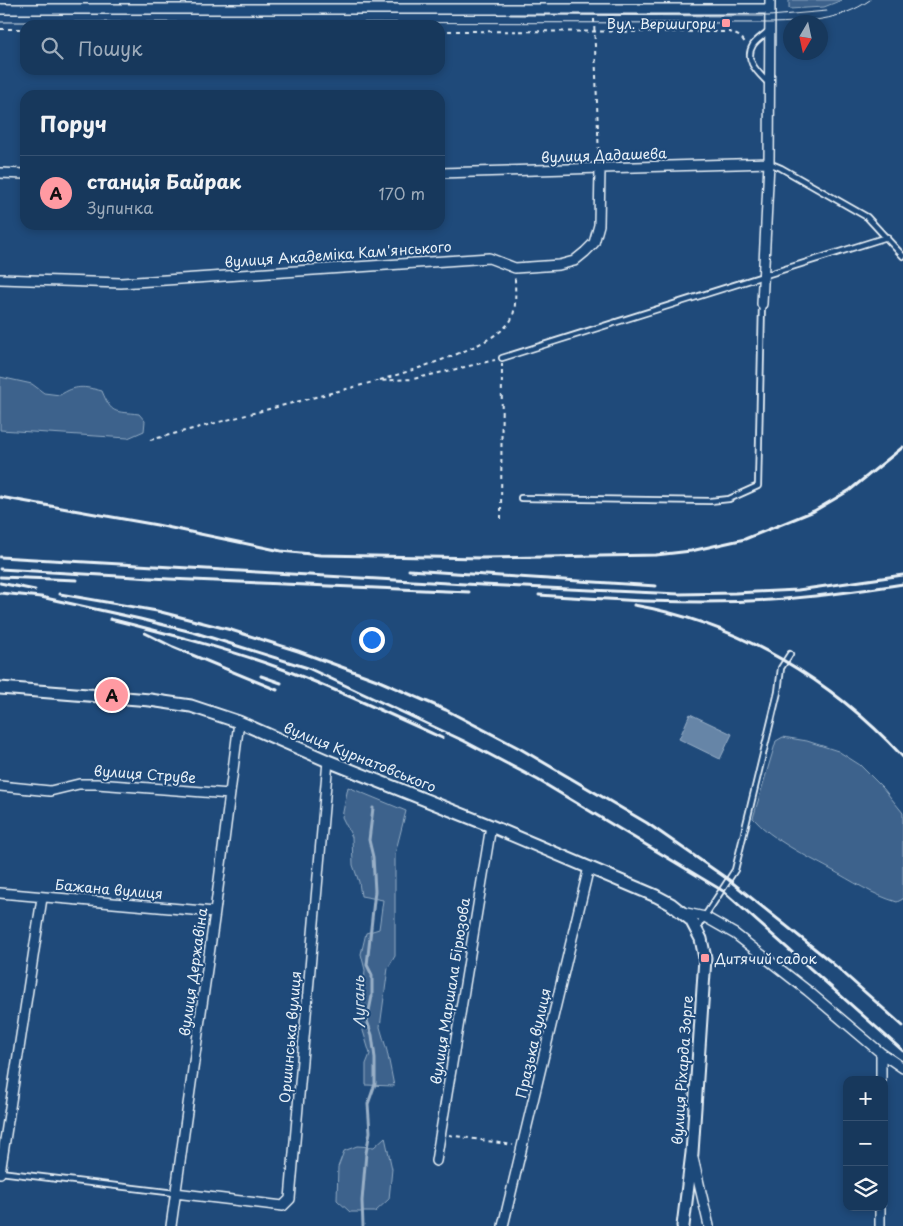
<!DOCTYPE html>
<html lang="uk">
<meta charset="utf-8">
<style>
body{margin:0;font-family:"Playpen Sans",sans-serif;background:#203f62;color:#f1f3f6}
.controls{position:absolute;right:15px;bottom:15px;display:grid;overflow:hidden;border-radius:10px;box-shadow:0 2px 8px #0003}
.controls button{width:45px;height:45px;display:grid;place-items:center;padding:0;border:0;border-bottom:1px solid #365272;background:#17385c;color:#f1f3f6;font:25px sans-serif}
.compass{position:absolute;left:783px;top:15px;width:45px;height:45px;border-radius:50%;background:#17385c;box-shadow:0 2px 8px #0003;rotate:189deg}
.you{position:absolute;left:371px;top:639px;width:18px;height:18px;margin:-12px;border:4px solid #fff;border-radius:50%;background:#1a73e8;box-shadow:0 0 0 8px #1a73e833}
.badge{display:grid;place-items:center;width:32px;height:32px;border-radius:50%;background:#ff9aa2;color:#111;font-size:16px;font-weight:700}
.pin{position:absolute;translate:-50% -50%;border:2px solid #fff;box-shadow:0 1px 5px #0006}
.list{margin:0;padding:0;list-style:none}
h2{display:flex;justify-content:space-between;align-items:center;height:65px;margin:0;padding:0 20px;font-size:21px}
h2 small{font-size:16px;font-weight:400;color:#9eacbb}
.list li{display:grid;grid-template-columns:32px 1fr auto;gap:15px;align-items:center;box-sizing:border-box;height:75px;padding:0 20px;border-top:1px solid #365272}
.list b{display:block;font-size:19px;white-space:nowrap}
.list p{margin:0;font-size:16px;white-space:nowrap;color:#9eacbb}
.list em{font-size:16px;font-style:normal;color:#9eacbb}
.icon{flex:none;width:28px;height:28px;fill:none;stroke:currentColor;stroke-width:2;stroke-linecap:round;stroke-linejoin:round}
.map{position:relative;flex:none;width:903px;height:1226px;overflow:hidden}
.search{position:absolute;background:#17385c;box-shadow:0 2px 8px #0003;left:20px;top:20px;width:425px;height:55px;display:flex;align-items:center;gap:12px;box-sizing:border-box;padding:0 18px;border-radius:15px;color:#9eacbb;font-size:19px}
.panel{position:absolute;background:#17385c;box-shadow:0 2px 8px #0003;left:20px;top:90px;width:425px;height:140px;border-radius:15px}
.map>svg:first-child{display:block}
.green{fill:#3c628c;stroke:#92aac2}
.water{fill:#6685a7;stroke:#9ab0c7}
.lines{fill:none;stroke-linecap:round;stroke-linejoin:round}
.stream{stroke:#9ab0c7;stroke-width:3}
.service-casing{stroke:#e8f1f8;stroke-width:8}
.minor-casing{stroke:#e8f1f8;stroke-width:12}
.tertiary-casing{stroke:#e8f1f8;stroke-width:15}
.path{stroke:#e8f1f8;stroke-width:2;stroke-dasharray:4 4;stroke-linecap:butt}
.service{stroke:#1f4a7a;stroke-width:4.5}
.minor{stroke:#1f4a7a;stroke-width:9}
.tertiary{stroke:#1f4a7a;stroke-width:11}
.tram{stroke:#e8f1f8;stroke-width:1}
.rail{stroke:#e8f1f8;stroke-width:3}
.poi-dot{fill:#ff9aa2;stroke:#1f4a7a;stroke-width:2}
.labels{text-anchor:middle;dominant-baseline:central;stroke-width:4;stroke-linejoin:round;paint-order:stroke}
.poi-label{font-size:14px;fill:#e8f1f8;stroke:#1f4a7a;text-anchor:end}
.street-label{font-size:14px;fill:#e8f1f8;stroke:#1f4a7a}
.water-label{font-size:15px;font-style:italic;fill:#d4e1ec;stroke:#1f4a7a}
</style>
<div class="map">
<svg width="903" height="1226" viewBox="0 0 903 1226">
<rect width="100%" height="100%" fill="#1f4a7a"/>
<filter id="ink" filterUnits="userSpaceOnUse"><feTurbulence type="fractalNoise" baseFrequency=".02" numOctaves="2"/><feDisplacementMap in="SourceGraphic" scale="10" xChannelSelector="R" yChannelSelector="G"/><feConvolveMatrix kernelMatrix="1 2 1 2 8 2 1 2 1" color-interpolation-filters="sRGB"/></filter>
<g filter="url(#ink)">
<!-- green -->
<path class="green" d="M 789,0 L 842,0 L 824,7 L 789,9 Z
M 0,377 L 32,384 L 44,393 L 60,395 C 76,385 83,386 102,391 C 112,415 114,411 139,414 L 145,421 L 144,431 L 128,438 L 0,430 Z
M 783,737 L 807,741 L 838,751 L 860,765 L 883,788 L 903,813 L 903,899 L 897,902 C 873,895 852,881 830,869 C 806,856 771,839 753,818 L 776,741 Z
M 348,787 L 406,811 L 395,854 L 395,956 L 388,968 L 380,1027 L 387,1051 L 394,1086 L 366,1085 L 366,1064 L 370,1054 L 361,1024 L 365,970 L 361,954 L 366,933 L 379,929 L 383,900 L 361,896 L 359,882 L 353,865 L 352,837 L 342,817 Z
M 385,1137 L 392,1169 L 389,1199 L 375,1212 L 350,1212 L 337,1200 L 338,1167 L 344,1151 L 357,1146 L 374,1147 Z"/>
<!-- water -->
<path class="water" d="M 690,714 L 732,734 L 720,759 L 679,739 Z"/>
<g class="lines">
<!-- stream -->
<path class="stream" d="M 363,1226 L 362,1201 L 366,1153 L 370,1132 L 368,1104 L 375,1084 L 375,1058 L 372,1035 L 367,1021 L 372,996 L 372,975 L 367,965 L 375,891 L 373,857 L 369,840 L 373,808"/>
<!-- service casing -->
<g class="service-casing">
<path id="service" d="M 768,31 C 763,36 756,40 753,45 C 743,61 760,74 769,84
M 769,163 L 781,168 L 867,217 L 903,256
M 502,358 L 887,237
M 521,498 L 710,501 L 729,499 L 758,486 L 762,304
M 697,928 L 735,870 L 778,692 L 781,668 L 790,654
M 0,1172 L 175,1193"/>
</g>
<!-- minor casing -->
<g class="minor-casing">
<path id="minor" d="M 0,9 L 770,9
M 0,173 L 25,174
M 440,173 L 769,163
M 0,279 L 121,283 L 489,258 L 515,268 L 559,265 L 574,261 L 585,252 L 594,243 L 599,225 L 600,169
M 762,304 L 769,163 L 770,0
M 0,786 L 50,791 L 79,784 L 97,784 L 230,794
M 0,893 L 215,912
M 682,912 L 705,917 L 735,934 L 808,991 L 881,1053 L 903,1068
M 881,1080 L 881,1053
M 693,1158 L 709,1226
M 436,1161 L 491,826
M 0,1173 L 42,898
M 175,1193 L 283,1206 L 290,1199 L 328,761
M 171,1226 L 215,912 L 239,722
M 503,1226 L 589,867
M 880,1226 L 880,1207"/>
</g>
<!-- tertiary casing -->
<g class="tertiary-casing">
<path id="tertiary" d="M 0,688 L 150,700 L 191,706 L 239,722 L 328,761 L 491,826 L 656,896 L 671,904 L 691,920 L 701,939 L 705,958 L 692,1153 L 683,1226"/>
</g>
<!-- path -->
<path class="path" d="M 594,19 L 599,159
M 0,29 L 25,29
M 440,31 L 730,32 L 741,37 L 746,44
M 380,380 C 410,371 496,346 511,320 C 517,308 515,291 515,278
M 150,440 L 377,381 L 413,379 L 495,360
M 501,519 L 502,364
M 449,1135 L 513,1145"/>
<!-- service -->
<use href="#service" class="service"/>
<!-- minor -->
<use href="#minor" class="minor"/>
<!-- tertiary -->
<use href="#tertiary" class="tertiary"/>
<!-- tram -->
<path class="tram" d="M 510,15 L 770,16 L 827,11
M 0,22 L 770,23 C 806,22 840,21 870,0"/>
<!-- rail -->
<path class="rail" d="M 0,497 L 157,525 L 281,551 L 320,555 L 482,558 L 656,555 L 691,551 L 745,539 L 814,511 L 850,490 L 903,447
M 0,557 L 482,585 L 679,594 L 735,593 L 798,590 L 903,575
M 0,569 L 169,579 L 469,592
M 409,570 L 656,586
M 0,577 L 77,580
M 0,583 L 35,590
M 0,593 L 41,597 L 140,619 L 196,633 L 308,668 L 464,741 L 538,780 L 723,891 L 903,1051
M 60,594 L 157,611 L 231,630 L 298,651 L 377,680 L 446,710 L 519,748 L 647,823 L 729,880 L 830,961 L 903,1026
M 539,595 C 616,600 694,605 771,600 C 815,597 859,591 903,584
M 634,605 C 738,623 832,680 903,757
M 110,619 C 169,634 229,649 285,670 C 338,690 390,714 442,738
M 145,633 L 173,647 L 277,690
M 261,676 L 281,683"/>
</g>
</g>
<!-- markers -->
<g class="poi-dot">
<rect x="721" y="18" width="10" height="10" rx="2.5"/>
<rect x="700" y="953" width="10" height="10" rx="2.5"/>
</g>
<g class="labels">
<!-- poi labels -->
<g class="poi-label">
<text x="716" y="23">Вул. Вершигори</text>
<text x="715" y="958" text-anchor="start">Дитячий садок</text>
</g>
<!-- street labels -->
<g class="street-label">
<text transform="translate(604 155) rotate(-2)">вулиця Дадашева</text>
<text transform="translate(338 254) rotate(-4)">вулиця Академіка Кам'янського</text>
<text transform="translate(360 757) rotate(22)">вулиця Курнатовського</text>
<text transform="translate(145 774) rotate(4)">вулиця Струве</text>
<text transform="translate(109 889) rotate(5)">Бажана вулиця</text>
<text transform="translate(193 972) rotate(-82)">вулиця Державіна</text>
<text transform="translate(450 991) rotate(-81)">вулиця Маршала Бірюзова</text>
<text transform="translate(290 1037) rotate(-85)">Оршинська вулиця</text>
<text transform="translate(533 1043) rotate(-77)">Празька вулиця</text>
<text transform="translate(682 1070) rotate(-86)">вулиця Ріхарда Зорге</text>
</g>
<!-- water labels -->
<g class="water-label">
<text transform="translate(358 1002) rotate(-91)">Лугань</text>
</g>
</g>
</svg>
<div class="controls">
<button>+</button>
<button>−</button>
<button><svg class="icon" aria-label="layers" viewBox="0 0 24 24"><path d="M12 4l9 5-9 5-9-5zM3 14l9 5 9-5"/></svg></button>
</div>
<svg class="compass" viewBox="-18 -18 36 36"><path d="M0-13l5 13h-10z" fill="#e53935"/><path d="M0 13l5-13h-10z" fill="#9eacbb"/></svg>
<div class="you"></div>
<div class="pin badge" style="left:112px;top:695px">A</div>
<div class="search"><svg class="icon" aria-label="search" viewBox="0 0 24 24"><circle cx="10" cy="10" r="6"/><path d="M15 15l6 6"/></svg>Пошук</div>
<section class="panel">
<h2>Поруч<small></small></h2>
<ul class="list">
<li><span class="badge">A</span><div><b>станція Байрак</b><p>Зупинка</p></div><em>170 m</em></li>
</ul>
</section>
</div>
